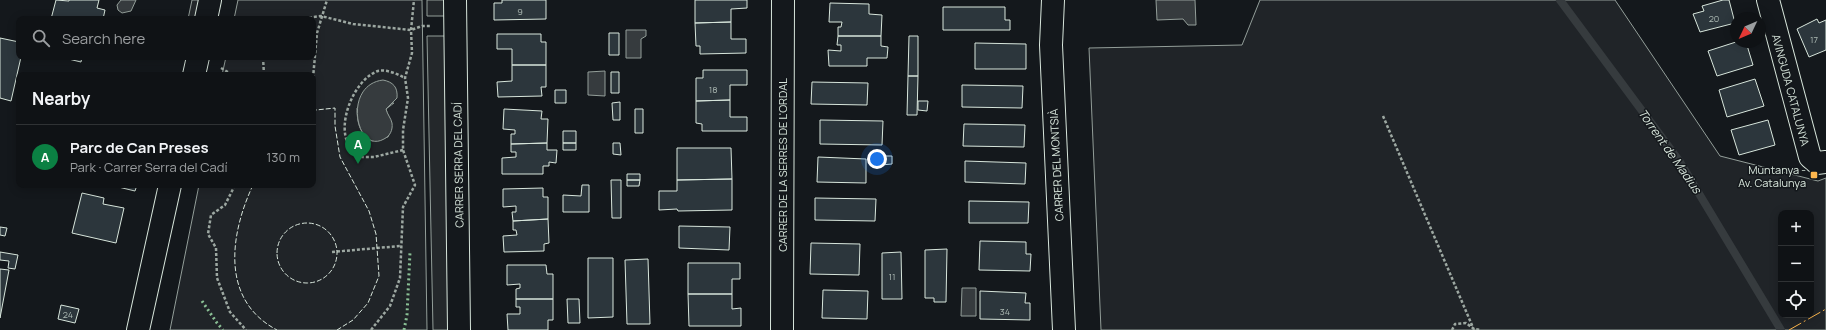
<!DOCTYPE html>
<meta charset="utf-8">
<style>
body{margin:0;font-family:Manrope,sans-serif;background:#1d2022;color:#f1f3f6}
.controls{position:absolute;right:12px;bottom:12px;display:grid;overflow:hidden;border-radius:8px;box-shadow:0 2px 10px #0003}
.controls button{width:36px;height:36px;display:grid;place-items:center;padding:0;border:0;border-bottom:1px solid #2f3234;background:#0f1215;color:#f1f3f6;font:20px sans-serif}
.compass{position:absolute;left:1730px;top:12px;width:36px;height:36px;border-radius:50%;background:#0f1215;box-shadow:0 2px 10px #0003;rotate:226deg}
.you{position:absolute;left:877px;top:159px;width:14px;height:14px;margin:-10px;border:3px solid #fff;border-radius:50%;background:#1a73e8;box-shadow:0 0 0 6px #1a73e833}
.badge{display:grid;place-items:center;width:26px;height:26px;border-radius:50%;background:#0b8043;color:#fff;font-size:13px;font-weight:700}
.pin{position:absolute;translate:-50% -33px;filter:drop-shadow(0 1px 2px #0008)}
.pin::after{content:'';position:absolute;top:21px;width:14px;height:12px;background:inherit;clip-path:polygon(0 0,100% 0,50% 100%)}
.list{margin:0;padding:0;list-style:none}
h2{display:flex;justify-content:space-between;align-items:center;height:52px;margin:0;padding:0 16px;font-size:17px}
h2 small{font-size:13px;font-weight:400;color:#9b9ea0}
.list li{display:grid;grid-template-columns:26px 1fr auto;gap:12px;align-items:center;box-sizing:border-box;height:64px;padding:0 16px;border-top:1px solid #2f3234}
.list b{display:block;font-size:15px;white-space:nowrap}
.list p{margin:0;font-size:13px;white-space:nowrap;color:#9b9ea0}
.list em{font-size:13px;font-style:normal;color:#9b9ea0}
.icon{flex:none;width:22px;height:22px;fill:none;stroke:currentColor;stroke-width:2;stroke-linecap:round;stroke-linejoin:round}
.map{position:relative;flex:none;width:1826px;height:330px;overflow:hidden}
.search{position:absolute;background:#0f1215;box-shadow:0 2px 10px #0003;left:16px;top:16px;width:300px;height:44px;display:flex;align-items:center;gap:10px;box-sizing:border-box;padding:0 14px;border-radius:8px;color:#9b9ea0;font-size:15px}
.panel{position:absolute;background:#0f1215;box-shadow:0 2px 10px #0003;left:16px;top:72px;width:300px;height:116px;border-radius:8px}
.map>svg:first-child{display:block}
.green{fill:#202428;stroke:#939e99;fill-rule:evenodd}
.parking{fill:#24282b;stroke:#939e99}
.water{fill:#363b3e;stroke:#939e99}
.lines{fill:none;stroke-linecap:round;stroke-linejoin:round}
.stream{stroke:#363b3e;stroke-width:8}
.building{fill:#2c363c;stroke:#d8e6dc}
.minor-casing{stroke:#d8e6dc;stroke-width:24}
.path{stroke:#9da8a2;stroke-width:2.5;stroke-dasharray:3 2;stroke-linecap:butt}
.minor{stroke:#14181c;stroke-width:22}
.hedge{stroke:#8ac095;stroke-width:3;stroke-dasharray:2 3;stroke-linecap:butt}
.fence{stroke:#d8e6dc;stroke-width:1;stroke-dasharray:5 2;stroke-linecap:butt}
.power{stroke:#ffb74d;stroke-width:1;stroke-dasharray:14 3 2 3;stroke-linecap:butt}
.poi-dot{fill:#ffb74d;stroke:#14181c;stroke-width:1.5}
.labels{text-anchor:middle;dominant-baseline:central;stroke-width:3;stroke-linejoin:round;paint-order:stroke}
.number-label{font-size:9px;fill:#adbab4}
.street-label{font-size:11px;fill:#d8e6dc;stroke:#14181c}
.poi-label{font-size:11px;fill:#d8e6dc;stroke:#14181c;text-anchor:end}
.water-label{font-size:12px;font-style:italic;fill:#d8e6dc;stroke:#14181c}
</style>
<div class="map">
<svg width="1826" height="330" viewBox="0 0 1826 330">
<rect width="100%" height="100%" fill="#14181c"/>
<!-- green -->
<path class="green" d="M 238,0 L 422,0 L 427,330 L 170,330 L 199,185 L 313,185 L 313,75 L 222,75 L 226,57 L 313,57 L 313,19 L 234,19 ZM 394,103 L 386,109 C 389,121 395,124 388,137 L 372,141 C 359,134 357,121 357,108 Z
M 1260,0 L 1615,0 L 1720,156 L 1818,181 L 1826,178 L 1826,330 L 1101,330 L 1089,48 L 1242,45 ZM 1781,213 L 1811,213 L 1811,315 L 1781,315 Z"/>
<!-- parking -->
<path class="parking" d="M 192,0 L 201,0 L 197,19 L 188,19 Z
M 427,0 L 445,0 L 445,16 L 427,16 Z
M 427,36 L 445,36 L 452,330 L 433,330 Z"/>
<!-- water -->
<path class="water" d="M 121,0 L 136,0 L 131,11 L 122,13 L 118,10 L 117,5 Z
M 1156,0 L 1195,0 L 1196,25 L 1188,25 L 1183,19 L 1157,20 Z
M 626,30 L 646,30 L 646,36 L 641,39 L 641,58 L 626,58 Z
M 605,71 L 605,96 L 588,95 L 588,72 Z
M 383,80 C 393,82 398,87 397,98 L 386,109 C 387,114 391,118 392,123 C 393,130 390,136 384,139 C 356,155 342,85 383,80 Z
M 962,288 L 976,288 L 976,316 L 961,316 Z"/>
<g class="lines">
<!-- stream -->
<path class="stream" d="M 1560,0 L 1680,162 L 1781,330"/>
</g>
<!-- building -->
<path class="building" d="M 56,0 L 69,1 L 69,0 L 99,0 L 97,8 L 105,10 L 103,19 L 51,19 Z
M 502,0 L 546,0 L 546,19 L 494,20 L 494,3 L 502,3 Z
M 695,0 L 747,0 L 747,8 L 731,9 L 731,22 L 695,23 Z
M 1723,0 L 1729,0 L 1735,23 L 1700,32 L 1693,14 L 1704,11 L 1702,6 Z
M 830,3 L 869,4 L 869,14 L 882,15 L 881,36 L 838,36 L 838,27 L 841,27 L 842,22 L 829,22 Z
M 943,7 L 1005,7 L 1005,20 L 1010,20 L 1010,30 L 943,30 Z
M 1817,19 L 1819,23 L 1826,20 L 1826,50 L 1809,57 L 1797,29 Z
M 731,22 L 731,39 L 746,39 L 746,53 L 700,54 L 700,46 L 696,46 L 695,23 Z
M 609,33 L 619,33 L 619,55 L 609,55 Z
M 497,34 L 541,34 L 541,42 L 546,42 L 546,65 L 512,65 L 512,49 L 497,49 Z
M 838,36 L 881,36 L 881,46 L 888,47 L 887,58 L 867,58 L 867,66 L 829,66 L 828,50 L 841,51 L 841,45 L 837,45 Z
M 909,36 L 918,36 L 918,76 L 908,76 Z
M 0,38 L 19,42 L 19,57 L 21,57 L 11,101 L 0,98 Z
M 1736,42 L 1746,42 L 1753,65 L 1717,76 L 1708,51 Z
M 975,43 L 1026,44 L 1026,69 L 975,69 Z
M 60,57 L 82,57 L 81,62 Z
M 512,65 L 546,65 L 546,87 L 541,87 L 542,96 L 498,97 L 497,82 L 512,81 Z
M 703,70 L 747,70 L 747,85 L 730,85 L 730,100 L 696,101 L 696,78 L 703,78 Z
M 611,72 L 619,72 L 619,93 L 611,93 Z
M 908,76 L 918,76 L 917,115 L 907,115 Z
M 1755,79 L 1764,106 L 1727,117 L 1719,90 Z
M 812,82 L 868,83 L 867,105 L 811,104 Z
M 962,85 L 1023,86 L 1022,108 L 962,107 Z
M 555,90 L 566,90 L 566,103 L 555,103 Z
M 730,100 L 730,117 L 747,117 L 747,131 L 702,131 L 702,124 L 696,123 L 696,101 Z
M 918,101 L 928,101 L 927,111 L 918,110 Z
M 620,102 L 620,120 L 613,120 L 612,103 Z
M 504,109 L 542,111 L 541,119 L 548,119 L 547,143 L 511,144 L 511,134 L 515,134 L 515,130 L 503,129 Z
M 635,109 L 643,109 L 643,133 L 635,133 Z
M 820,120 L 883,121 L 882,145 L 820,144 Z
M 1768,120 L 1775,145 L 1739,155 L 1731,130 Z
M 964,124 L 1025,125 L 1024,147 L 963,146 Z
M 563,131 L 576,131 L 576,143 L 563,143 Z
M 547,143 L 547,150 L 557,150 L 556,163 L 549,162 L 549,166 L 543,166 L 543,174 L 502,174 L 502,158 L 516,157 L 516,152 L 511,152 L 511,144 Z
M 563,143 L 576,143 L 576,150 L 563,150 Z
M 613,143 L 620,143 L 621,155 L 613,154 Z
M 677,148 L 731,148 L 732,179 L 677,180 Z
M 880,156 L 892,156 L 892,164 L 881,165 Z
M 818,157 L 866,159 L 866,183 L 817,182 Z
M 965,161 L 1026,163 L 1025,184 L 965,182 Z
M 627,174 L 640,174 L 640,180 L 627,180 Z
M 732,179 L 732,210 L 678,211 L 677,209 L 659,210 L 659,191 L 677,191 L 677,180 Z
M 611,180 L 621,180 L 621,218 L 612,218 Z
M 627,180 L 640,180 L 639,186 L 627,186 Z
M 110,185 L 137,185 L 135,191 Z
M 582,185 L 589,185 L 589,212 L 563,212 L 563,195 L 581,196 Z
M 543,188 L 543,197 L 548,197 L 548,219 L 513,221 L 512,212 L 516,212 L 516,206 L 503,207 L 503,189 Z
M 82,193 L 104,198 L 103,204 L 124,208 L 116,243 L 72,233 Z
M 815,198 L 876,199 L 875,221 L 815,220 Z
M 969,201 L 1029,202 L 1028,223 L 969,223 Z
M 548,219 L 549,243 L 544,244 L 544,251 L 504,252 L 503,236 L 517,235 L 516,230 L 513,230 L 513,221 Z
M 679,226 L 730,227 L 729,250 L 679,248 Z
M 0,227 L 7,228 L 5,236 L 0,235 Z
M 980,241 L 1026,242 L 1026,254 L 1031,254 L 1030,271 L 979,270 Z
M 811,243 L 860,244 L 859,275 L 810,274 Z
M 947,249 L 946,302 L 934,302 L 934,298 L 925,298 L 925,250 Z
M 0,252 L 18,255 L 15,269 L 8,268 L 9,261 L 0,260 Z
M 901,252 L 902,299 L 882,299 L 882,253 Z
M 588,258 L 613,258 L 613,317 L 588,318 Z
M 648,259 L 650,324 L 627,324 L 625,260 Z
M 688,263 L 740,263 L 740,279 L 732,279 L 732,294 L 688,294 Z
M 507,265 L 546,265 L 547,274 L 553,274 L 553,299 L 516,299 L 516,289 L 520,288 L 520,284 L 507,285 Z
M 0,269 L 9,270 L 0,318 Z
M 823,290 L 868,291 L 867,319 L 822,318 Z
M 980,291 L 1026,293 L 1025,303 L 1030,303 L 1030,320 L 980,319 Z
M 688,294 L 732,294 L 732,309 L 741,308 L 741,326 L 689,326 Z
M 516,299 L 553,299 L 553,320 L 548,320 L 548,330 L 508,330 L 507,314 L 520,314 L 520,307 L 516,307 Z
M 567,299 L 579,299 L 580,323 L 568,323 Z
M 61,305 L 79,309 L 75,323 L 58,319 Z"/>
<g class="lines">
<!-- minor casing -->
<g class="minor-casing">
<path id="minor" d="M 455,0 L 459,330
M 1053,0 L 1051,45 L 1064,330
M 1768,0 L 1810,157 L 1817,163 L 1826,162
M 206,19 L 210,0
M 194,75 L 198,57
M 138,330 L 170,185
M 782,330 L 783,0"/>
</g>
<!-- path -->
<path class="path" d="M 299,19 L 321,16 L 353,24 L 411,30 L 422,26 L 431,26
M 263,57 L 264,75
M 221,68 L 233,75
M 313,78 L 317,33 L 327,0
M 1383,116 L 1474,330
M 403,150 L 374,157 L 362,157 C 358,154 353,151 350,147 C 335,126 354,79 378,71 C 387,69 397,74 405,78
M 235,185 L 225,205 L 211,215 L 208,234 L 216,248 L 217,278 L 230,312 L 246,330
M 332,252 L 400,246
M 371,330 L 390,306 L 400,278 L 403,207 L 415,185 L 403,150 L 403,130 L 408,98 L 405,78 L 412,53 L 411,30 L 414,0
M 1452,330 L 1455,324 L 1466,323 L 1474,329 L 1481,330"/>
<!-- minor -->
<use href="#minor" class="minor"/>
<!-- hedge -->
<path class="hedge" d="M 202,301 L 217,323 L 223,330
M 404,330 L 407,315 L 410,252"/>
<!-- fence -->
<path class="fence" d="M 313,113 L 316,110 L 335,108 L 335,126 L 340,157 L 369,211 L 376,234 L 379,276 L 368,303 L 353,320 L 337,330
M 253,185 C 230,234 220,300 277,330
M277 253a30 30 0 1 1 60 0a30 30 0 1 1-60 0Z"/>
<!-- power -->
<path class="power" d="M 1789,330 L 1826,309"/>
</g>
<!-- markers -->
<rect class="poi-dot" x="1810" y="171" width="8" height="8" rx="2"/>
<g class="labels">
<!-- number labels -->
<g class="number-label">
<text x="520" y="11">9</text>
<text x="1714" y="18">20</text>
<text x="1814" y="39">17</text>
<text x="713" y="89">18</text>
<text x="892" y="276">11</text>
<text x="1005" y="311">34</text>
<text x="68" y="314">24</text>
</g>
<!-- street labels -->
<g class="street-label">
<text transform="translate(1791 90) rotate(75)">AVINGUDA CATALUNYA</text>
<text transform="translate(458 165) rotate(-91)">CARRER SERRA DEL CADÍ</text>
<text transform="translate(782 165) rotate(-90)">CARRER DE LA SERRES DE L'ORDAL</text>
<text transform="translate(1056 165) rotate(-93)">CARRER DEL MONTSIÀ</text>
</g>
<!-- poi labels -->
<g class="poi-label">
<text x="1806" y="169">Muntanya -<tspan x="1806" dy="13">Av. Catalunya</tspan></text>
</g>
<!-- water labels -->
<g class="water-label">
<text transform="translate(1670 151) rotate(55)">Torrent de Madius</text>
</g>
</g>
</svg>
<div class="controls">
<button>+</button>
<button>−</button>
<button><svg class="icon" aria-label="locate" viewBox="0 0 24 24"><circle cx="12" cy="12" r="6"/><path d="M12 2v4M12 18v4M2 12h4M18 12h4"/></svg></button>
</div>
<svg class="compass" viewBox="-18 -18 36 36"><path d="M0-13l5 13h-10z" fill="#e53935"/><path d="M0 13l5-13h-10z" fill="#9b9ea0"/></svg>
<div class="you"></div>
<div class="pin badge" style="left:358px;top:164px">A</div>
<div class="search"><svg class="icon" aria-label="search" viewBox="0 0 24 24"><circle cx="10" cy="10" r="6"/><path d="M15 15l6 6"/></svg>Search here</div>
<section class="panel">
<h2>Nearby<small></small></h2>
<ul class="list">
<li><span class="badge">A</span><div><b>Parc de Can Preses</b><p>Park · Carrer Serra del Cadí</p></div><em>130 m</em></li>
</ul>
</section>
</div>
